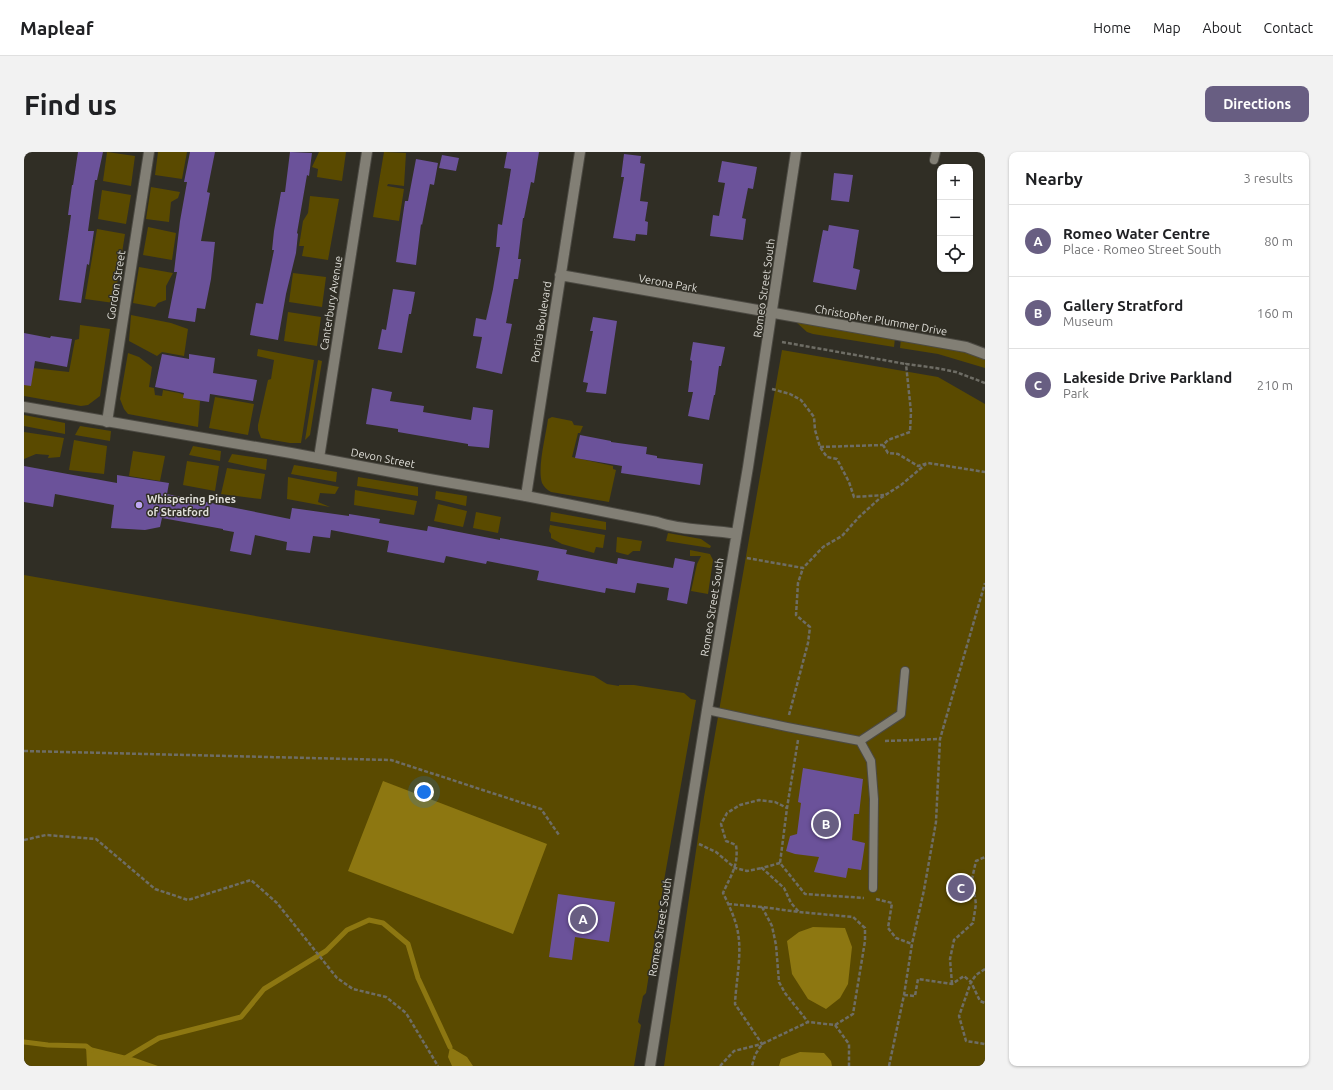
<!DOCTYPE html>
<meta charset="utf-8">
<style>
body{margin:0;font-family:Ubuntu,sans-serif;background:#f2f2f2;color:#202124}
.controls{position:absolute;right:12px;top:12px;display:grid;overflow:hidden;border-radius:8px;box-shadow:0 1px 3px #0004}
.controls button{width:36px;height:36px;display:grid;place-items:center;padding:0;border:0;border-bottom:1px solid #e0e0e0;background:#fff;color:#202124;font:20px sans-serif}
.you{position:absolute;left:400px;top:640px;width:14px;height:14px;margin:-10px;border:3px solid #fff;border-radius:50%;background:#1a73e8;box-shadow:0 0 0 6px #1a73e833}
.badge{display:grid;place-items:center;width:26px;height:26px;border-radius:50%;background:#685e82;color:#fff;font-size:13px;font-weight:700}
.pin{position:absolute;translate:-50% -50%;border:2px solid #fff;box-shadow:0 1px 4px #0006}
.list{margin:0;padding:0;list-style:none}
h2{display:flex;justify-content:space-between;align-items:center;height:52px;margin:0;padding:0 16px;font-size:17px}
h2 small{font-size:13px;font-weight:400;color:#757577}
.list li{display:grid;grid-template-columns:26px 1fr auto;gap:12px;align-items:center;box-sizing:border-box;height:72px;padding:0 16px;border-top:1px solid #e0e0e0}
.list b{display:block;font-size:15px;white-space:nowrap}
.list p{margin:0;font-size:13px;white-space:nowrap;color:#757577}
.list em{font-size:13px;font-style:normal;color:#757577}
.icon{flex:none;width:22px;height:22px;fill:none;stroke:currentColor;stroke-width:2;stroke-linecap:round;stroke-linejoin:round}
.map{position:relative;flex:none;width:961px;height:914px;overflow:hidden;border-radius:8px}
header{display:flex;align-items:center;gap:24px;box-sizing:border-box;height:56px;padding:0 20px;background:#fff;border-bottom:1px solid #e0e0e0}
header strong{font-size:19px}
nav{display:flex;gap:22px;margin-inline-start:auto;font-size:14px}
.intro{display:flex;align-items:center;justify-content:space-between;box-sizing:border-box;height:96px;padding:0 24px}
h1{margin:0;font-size:28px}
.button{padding:10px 18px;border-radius:8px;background:#685e82;color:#fff;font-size:14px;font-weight:700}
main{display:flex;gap:24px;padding:0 24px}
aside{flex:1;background:#fff;border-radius:8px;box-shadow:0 1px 3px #0004}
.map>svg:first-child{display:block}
.green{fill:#5a4a00}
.water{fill:#8d7711}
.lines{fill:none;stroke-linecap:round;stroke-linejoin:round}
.stream{stroke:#8d7711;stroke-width:5}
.building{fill:#6b529a}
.lane-casing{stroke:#4c4a43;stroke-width:10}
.street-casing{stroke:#4c4a43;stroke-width:12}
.secondary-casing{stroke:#4c4a43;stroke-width:12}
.path{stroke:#6e6d65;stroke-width:2.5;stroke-dasharray:4 2;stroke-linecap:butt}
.lane{stroke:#827f75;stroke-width:8}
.street{stroke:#827f75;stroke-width:10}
.secondary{stroke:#827f75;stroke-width:10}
.poi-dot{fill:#c0a8f4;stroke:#302e25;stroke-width:1.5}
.labels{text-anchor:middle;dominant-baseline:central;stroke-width:3;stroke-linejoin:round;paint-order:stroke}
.street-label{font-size:11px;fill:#dfded8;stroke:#302e25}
.poi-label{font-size:11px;font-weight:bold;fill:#dfded8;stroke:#302e25;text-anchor:start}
</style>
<header>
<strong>Mapleaf</strong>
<nav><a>Home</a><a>Map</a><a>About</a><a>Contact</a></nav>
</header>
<div class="intro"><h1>Find us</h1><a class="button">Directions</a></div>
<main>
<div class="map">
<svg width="961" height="914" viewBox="0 0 961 914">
<rect width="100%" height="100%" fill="#302e25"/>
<!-- green -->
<path class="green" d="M 83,0 L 111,4 L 107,34 L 79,29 Z
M 134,0 L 163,0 L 158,27 L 131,23 Z
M 295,0 L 322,0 L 318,29 L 293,25 L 294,17 L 288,15 Z
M 360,0 L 382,1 L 380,34 L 364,32 L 363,34 L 380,37 L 375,69 L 349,65 Z
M 127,35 L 156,40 L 154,46 L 147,50 L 145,70 L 122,67 Z
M 78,38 L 107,43 L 102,72 L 74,67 Z
M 286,44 L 315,47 L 304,108 L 278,104 L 280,94 L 275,94 L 279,69 L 284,61 Z
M 124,75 L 152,81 L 148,108 L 119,103 Z
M 73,77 L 101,82 L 90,151 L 61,147 Z
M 115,115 L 149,121 L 142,134 L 142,148 L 134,151 L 131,155 L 109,151 Z
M 269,121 L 302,125 L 298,155 L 265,150 Z
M 264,160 L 297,165 L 293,194 L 260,189 Z
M 107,163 L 147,171 L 164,177 L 160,204 L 138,200 L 133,204 L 105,189 Z
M 772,170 L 871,186 L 870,195 L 789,182 L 783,180 Z
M 56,173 L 86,177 L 76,244 L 64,253 L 57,254 L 0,244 L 0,215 L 45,220 L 51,188 L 55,187 Z
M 877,187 L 933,197 L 961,206 L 961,216 L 914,202 L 876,196 Z
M 234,197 L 290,208 L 277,291 L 266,291 L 237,286 L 234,278 L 234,273 L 244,228 L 247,227 L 250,208 L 233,204 Z
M 758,198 L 914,225 L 961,252 L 961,914 L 640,914 L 680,645 Z
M 104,201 L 115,205 L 128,215 L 125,235 L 130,236 L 131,243 L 138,244 L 139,238 L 155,241 L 176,249 L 174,275 L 104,262 L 100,257 L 96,247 Z
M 294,208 L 298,209 L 286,283 L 281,288 Z
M 191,245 L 230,252 L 224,283 L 185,276 Z
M 0,263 L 41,271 L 41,282 L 0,274 Z
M 528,265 L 548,269 L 550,273 L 559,274 L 556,281 L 554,281 L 548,305 L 589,314 L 589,317 L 592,318 L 585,350 L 527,340 C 523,338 520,335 518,331 C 513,316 522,283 524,267 Z
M 56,274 L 87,279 L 86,289 L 51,283 Z
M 0,280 L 40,286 L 36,305 L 24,306 L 25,303 L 12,302 L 0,307 Z
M 50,288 L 83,294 L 80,322 L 45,318 Z
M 169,294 L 197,299 L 196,309 L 165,303 Z
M 109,299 L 141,304 L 136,329 L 105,324 Z
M 208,302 L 243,307 L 242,318 L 204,310 Z
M 163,309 L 195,314 L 191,339 L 159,333 Z
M 270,313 L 313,320 L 312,330 L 267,322 Z
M 203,316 L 241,322 L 237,347 L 197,342 Z
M 264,325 L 315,335 L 311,342 L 296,341 L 294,350 L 306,355 L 263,347 Z
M 334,325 L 394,335 L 394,344 L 333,334 Z
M 331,338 L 393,349 L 390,363 L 330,353 Z
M 412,339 L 443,344 L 442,354 L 411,347 Z
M 414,352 L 443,359 L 439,375 L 410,369 Z
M 452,360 L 477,365 L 474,381 L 449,376 Z
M 527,360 L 582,370 L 582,378 L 526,369 Z
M 526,373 L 581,383 L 579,396 L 572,395 L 570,401 L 538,392 L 527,386 L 527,382 L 525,379 Z
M 644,381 L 677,387 L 687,394 L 686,396 L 642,389 Z
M 593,385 L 618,389 L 616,399 L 609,399 L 604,403 L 592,400 Z
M 666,398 L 686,402 L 689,408 L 684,442 L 667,439 L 673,412 L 677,404 L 666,404 Z
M 0,423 L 570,524 L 583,532 L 595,534 L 595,533 L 610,533 L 660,541 L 667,547 L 672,548 L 641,723 L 622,841 L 619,844 L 614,870 L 617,873 L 610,914 L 0,914 Z"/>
<!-- water -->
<path class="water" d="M 359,629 L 523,692 L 489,782 L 324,719 Z
M 789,775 L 821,776 L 828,795 L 824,832 L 816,846 L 802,857 L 784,847 L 768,822 L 763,789 L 775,780 Z
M 62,894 L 111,906 L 134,914 L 63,914 Z
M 426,895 L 443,905 L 449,914 L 428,914 L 424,905 Z
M 776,900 L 800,901 L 807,909 L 808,914 L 755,914 L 757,907 Z"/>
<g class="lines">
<!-- stream -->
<path class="stream" d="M 0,890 L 24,893 L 62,894 L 67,898
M 88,914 L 135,886 L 217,865 L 240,837 L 302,799 L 323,778 L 345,768 L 359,771 L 384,792 L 394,826 L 426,895"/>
</g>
<!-- building -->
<path class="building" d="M 54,0 L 79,0 L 73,28 L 71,28 L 64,79 L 70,79 L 65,113 L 63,112 L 57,151 L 35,148 L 47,63 L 44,63 L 48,33 L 49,33 Z
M 166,0 L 191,0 L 183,40 L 186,41 L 177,89 L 191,90 L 187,127 L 181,157 L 173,156 L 171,170 L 144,166 L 153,120 L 150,120 L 156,69 L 163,30 L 160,30 Z
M 266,0 L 288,1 L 285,24 L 283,23 L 273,81 L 274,82 L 272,101 L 262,142 L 254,188 L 226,183 L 232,151 L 239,152 L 250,98 L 248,98 L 250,79 L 257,40 L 261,40 Z
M 483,0 L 515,0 L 510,31 L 507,30 L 500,66 L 499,66 L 494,107 L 497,107 L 494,127 L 490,127 L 482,171 L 488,172 L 478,222 L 452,216 L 458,185 L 449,184 L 452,166 L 462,168 L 469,137 L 476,95 L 472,95 L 474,72 L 478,73 L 487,17 L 480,16 Z
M 600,2 L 617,4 L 616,11 L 621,12 L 616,49 L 624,50 L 621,69 L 624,70 L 623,83 L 612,82 L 611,89 L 589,86 L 600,25 L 597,25 Z
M 418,3 L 435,6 L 432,19 L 415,16 Z
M 392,7 L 414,11 L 410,33 L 406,32 L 398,73 L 397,72 L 392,113 L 372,110 L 381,49 L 384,49 Z
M 698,9 L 733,15 L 729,37 L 724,36 L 718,66 L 722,67 L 719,88 L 686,84 L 689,63 L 695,64 L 701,31 L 694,30 Z
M 810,21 L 829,23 L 825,50 L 807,48 Z
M 805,73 L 835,78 L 829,116 L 836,118 L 832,138 L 789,130 L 799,78 L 804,79 Z
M 369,137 L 391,140 L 387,162 L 385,162 L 378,201 L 354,197 L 358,177 L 362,178 Z
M 569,165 L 593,169 L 582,242 L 562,240 L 564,231 L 559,230 L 569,179 L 566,179 Z
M 0,181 L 26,186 L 27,184 L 48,187 L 43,215 L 11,209 L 7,234 L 0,233 Z
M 669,190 L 701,195 L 697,214 L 695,214 L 691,243 L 690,243 L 685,268 L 664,264 L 669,240 L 664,240 L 668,209 L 666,208 Z
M 138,202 L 165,207 L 165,202 L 191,206 L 189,221 L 233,228 L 229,249 L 186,242 L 185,250 L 159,246 L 160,241 L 131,235 Z
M 348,236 L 368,240 L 366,249 L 400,254 L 399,260 L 447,268 L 449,255 L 469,258 L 465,296 L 444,294 L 444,292 L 374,280 L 374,277 L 342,272 Z
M 556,283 L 587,289 L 587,290 L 623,295 L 622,302 L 633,304 L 633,306 L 679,312 L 676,333 L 597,321 L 598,314 L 551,306 Z
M 0,314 L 93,331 L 93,323 L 145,331 L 143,342 L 266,367 L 268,356 L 325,364 L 325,362 L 356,367 L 355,371 L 403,379 L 404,374 L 476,388 L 476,386 L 543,398 L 542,402 L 593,412 L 594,406 L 649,416 L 651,406 L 671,410 L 663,452 L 643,448 L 645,436 L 613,431 L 611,441 L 582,436 L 581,441 L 513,428 L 515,419 L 463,409 L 462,412 L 422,404 L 420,411 L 363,400 L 365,389 L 307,378 L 306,386 L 289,384 L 286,401 L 262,398 L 263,390 L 231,383 L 227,403 L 206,399 L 210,380 L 199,378 L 199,377 L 138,366 L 136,375 L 121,378 L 87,376 L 90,353 L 31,342 L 29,355 L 0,350 Z
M 779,616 L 839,627 L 835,662 L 830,662 L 828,688 L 841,691 L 837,718 L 824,716 L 822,726 L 790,720 L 795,705 L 771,702 L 762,699 L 766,684 L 773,682 L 777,651 L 774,650 Z
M 534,742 L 591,750 L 585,790 L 551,785 L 548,808 L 525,805 Z"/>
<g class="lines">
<!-- lane casing -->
<g class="lane-casing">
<path id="lane" d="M 910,8 L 912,0
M 683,558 L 763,575 L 836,589 L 877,562 L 881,519
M 836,589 L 847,609 L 850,647 L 849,736"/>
</g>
<!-- street casing -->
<g class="street-casing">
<path id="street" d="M 536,123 L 942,195 L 961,202
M 83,270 L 125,0
M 295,306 L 343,0
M 502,344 L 556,0"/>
</g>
<!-- secondary casing -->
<g class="secondary-casing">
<path id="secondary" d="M 0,255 L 267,301 L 405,327 L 502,344 L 633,370 C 658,379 686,377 712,382
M 626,914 L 683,558 L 724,315 L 772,0"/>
</g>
<!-- path -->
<path class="path" d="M 758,190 L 882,212
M 961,231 L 932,220 L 912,216 L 882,212 L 887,260 L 886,280 L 864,288 L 859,293 L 864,301 L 874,302 L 894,314 L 904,311 L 961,320
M 748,237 L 766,242 L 777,248 L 790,265 L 791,278 L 796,295 L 803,305 L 813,307 L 825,330 L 830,345 L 860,343
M 796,295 L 859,293
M 723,406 L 779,416 L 799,395 L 818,384 L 835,365 L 855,347 L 877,333 L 902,312
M 765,563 L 784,491 L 786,475 L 772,463 L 774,431 L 779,416
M 774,588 L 763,656 L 756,711 L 781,742 L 840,746
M 861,589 L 916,587
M 0,599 L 367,608 L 517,657 L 535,683
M 0,688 L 22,683 L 72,687 L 131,737 L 164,748 L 227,728 L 253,751 L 313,826 L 329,837 L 362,845 L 382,861 L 414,914
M 675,692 L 692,700 L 711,716 L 723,719 L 738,716
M 756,711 L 738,716 L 760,736 L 767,751 L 775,760
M 852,747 L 868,751 L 864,776 L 872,786 L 888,792
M 704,752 L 738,755 L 775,760 L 829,765 L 841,776 L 841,789 L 829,862 L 811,873 L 784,870 L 738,892 L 731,903 L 728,914
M 738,755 L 748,774 L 752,793 L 755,830 L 761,841 L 784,870
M 961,817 L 952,823 L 947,830 L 935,864 L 942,889 L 961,892
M 928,832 L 926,807 L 930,788 L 949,771 L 952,752 L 948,727 L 952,709 L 961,705
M 880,843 L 891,844 L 894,827 L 928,832 L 940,824 L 947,830 L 956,849 L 961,851
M 811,873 L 825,892 L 825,914
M 696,914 L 710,899 L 738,892 L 711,852 C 712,829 718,803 714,781 C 712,768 705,753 699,741 C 707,723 715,713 712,693 L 702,689 L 697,672 L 703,661 L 716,653 L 735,648 L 751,650 L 763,656
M 865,914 L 880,843 L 888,792 L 900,738 L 912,670 L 916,587 L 961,431
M 958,914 L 961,913"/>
<!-- lane -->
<use href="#lane" class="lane"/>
<!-- street -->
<use href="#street" class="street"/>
<!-- secondary -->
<use href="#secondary" class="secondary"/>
</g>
<!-- markers -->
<circle class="poi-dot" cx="115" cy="353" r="4"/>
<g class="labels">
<!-- street labels -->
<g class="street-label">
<text transform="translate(644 131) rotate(10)">Verona Park</text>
<text transform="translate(92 133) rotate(-81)">Gordon Street</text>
<text transform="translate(740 136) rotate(-82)">Romeo Street South</text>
<text transform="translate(307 151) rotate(-81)">Canterbury Avenue</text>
<text transform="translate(857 168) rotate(10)">Christopher Plummer Drive</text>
<text transform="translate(517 170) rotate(-81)">Portia Boulevard</text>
<text transform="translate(359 306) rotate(11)">Devon Street</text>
<text transform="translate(688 455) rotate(-81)">Romeo Street South</text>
<text transform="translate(636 775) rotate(-81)">Romeo Street South</text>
</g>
<!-- poi labels -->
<g class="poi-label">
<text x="123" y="347">Whispering Pines<tspan x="123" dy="13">of Stratford</tspan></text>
</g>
</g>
</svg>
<div class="controls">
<button>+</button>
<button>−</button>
<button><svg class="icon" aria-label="locate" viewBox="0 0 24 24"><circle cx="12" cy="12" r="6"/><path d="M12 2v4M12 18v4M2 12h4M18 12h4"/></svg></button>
</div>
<div class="you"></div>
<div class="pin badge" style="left:559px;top:767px">A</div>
<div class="pin badge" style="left:802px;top:672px">B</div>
<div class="pin badge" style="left:937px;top:736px">C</div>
</div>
<aside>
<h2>Nearby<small>3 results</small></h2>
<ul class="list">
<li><span class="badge">A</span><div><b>Romeo Water Centre</b><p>Place · Romeo Street South</p></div><em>80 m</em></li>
<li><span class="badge">B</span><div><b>Gallery Stratford</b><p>Museum</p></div><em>160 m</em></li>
<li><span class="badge">C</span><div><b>Lakeside Drive Parkland</b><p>Park</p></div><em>210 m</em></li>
</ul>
</aside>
</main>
